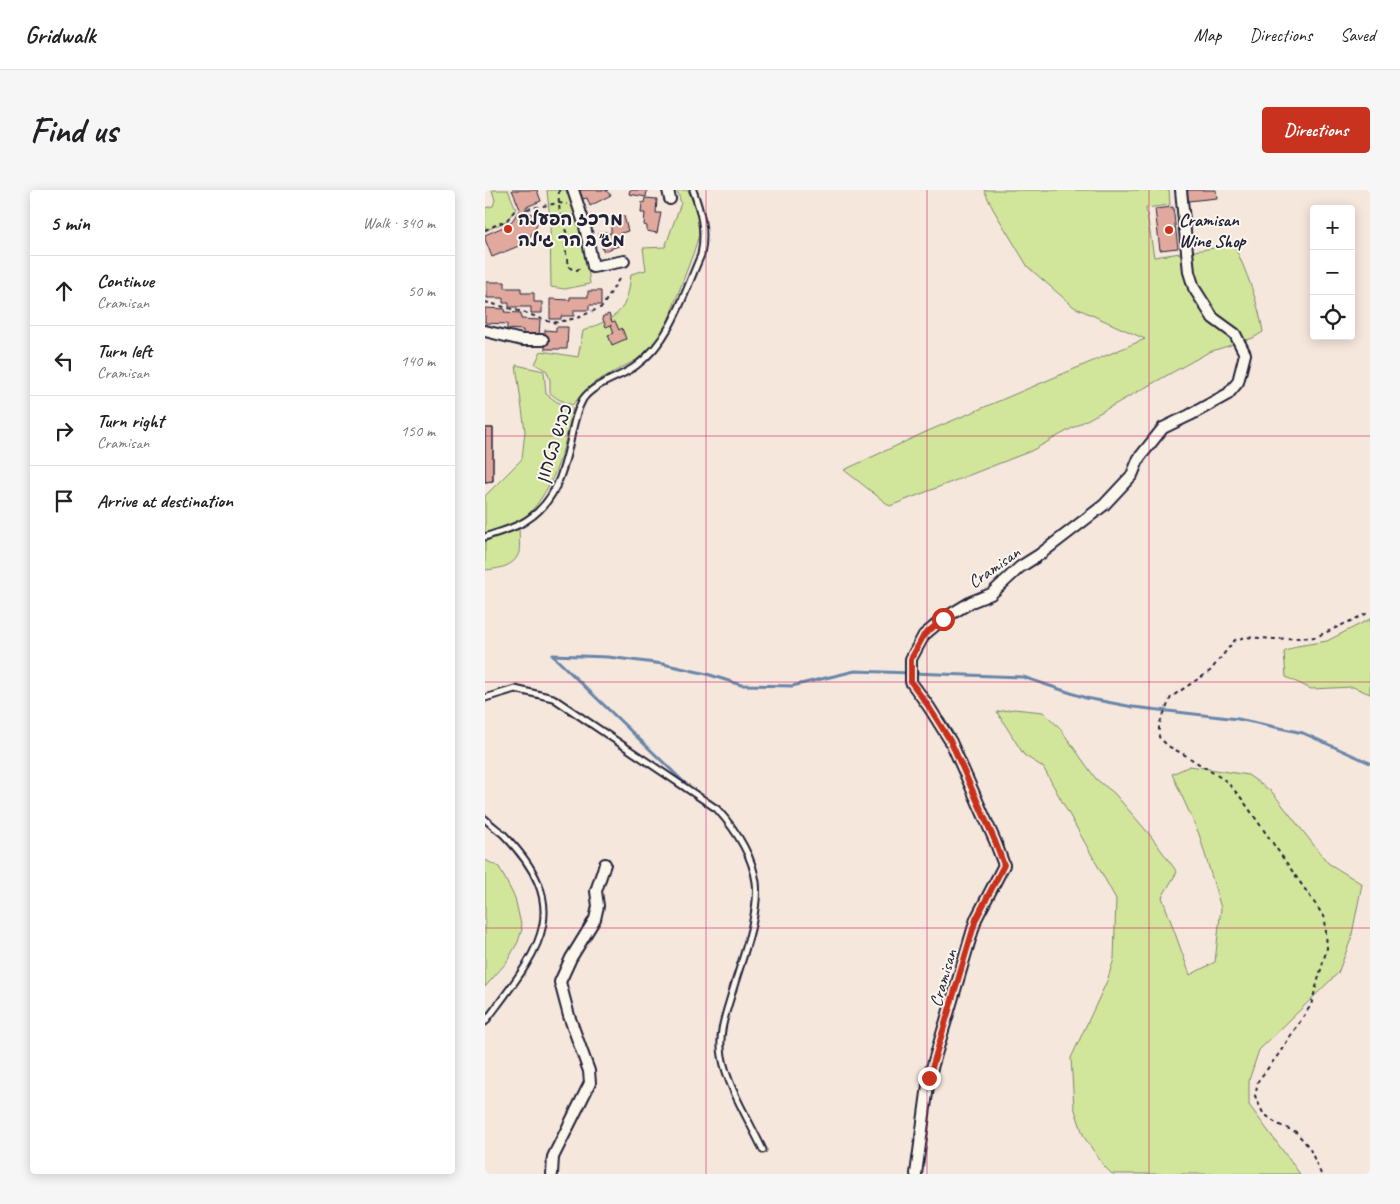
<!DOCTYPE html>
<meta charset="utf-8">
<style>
body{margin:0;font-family:Caveat,"Playpen Sans Hebrew",sans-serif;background:#f6f6f6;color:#202124}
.controls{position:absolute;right:15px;top:15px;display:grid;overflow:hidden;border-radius:5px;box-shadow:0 2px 12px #0003}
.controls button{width:45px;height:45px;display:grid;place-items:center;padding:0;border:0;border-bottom:1px solid #e0e0e0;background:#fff;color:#202124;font:25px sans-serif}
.stop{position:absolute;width:15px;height:15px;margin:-11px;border:4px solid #c8321e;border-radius:50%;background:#fff}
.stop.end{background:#c8321e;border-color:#fff;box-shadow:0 1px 5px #0008}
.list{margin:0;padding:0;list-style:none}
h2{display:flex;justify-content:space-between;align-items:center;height:65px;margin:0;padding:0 20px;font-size:21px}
h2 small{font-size:16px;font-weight:400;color:#757577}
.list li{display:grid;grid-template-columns:32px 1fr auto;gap:15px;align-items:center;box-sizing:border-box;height:70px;padding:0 20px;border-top:1px solid #e0e0e0}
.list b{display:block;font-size:19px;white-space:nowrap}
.list p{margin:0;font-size:16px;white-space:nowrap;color:#757577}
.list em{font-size:16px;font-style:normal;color:#757577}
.icon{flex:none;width:28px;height:28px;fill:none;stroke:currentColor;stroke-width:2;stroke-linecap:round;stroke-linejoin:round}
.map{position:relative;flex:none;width:885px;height:984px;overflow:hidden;border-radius:5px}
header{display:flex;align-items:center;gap:30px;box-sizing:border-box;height:70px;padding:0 25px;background:#fff;border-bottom:1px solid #e0e0e0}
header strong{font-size:24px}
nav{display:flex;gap:28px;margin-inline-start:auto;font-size:18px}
.intro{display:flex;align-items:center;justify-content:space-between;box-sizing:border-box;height:120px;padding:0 30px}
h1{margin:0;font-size:35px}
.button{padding:12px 22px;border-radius:5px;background:#c8321e;color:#fff;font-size:18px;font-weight:700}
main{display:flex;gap:30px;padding:0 30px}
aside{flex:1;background:#fff;border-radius:5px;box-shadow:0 2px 12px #0003}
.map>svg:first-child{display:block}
.green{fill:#d2e69b;stroke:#7a846b}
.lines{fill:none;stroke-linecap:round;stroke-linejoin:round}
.stream{stroke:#6885a9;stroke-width:3}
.building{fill:#e1a89d;stroke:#22223b}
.lane-casing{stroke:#22223b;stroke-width:9}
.street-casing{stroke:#22223b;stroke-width:14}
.path{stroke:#22223b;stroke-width:2;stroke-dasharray:4 4;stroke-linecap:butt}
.lane{stroke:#fbf7ec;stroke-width:5}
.street{stroke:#fbf7ec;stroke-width:10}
.route{stroke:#c8321e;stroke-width:6}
.grid{fill:none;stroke:#c2185b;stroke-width:1;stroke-opacity:0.55}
.poi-dot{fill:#c8321e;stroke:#fbf7ec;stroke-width:2}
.labels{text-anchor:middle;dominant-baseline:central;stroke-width:4;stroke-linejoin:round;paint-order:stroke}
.poi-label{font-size:18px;font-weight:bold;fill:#22223b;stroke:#fbf7ec;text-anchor:start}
.street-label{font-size:18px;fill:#22223b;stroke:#fbf7ec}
</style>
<header>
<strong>Gridwalk</strong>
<nav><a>Map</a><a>Directions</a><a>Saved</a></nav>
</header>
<div class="intro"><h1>Find us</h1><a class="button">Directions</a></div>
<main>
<aside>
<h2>5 min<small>Walk · 340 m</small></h2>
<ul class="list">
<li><svg class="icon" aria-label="ahead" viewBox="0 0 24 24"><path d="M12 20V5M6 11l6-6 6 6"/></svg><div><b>Continue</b><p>Cramisan</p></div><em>50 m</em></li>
<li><svg class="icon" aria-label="left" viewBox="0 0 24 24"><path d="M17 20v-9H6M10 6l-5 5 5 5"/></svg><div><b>Turn left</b><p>Cramisan</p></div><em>140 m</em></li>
<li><svg class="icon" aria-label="right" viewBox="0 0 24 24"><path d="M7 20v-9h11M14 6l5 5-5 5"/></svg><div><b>Turn right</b><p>Cramisan</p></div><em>150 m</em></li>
<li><svg class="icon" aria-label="arrive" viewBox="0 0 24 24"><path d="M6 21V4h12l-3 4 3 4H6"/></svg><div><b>Arrive at destination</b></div></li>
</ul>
</aside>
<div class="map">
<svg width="885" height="984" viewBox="0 0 885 984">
<rect width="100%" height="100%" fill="#f6e7dc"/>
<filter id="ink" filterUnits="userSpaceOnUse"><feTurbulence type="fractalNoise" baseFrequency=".02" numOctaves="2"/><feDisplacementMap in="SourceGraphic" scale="10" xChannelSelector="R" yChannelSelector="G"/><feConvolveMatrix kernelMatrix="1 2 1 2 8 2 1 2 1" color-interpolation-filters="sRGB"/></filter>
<g filter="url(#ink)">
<!-- green -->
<path class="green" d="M 7,0 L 23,0 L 31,19 L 20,32 L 0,41 L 0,18 L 8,16 L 10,10 Z
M 62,0 L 84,0 L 99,48 L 105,94 L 80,99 L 66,97 L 65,29 Z
M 192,0 L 203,0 L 214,28 L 214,45 L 209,61 L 180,139 L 167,156 L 151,170 L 108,193 L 87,215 L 73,209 L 65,203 L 65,190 L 62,181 L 50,174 L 56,161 L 93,167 L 98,141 C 133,126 142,124 146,84 L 161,80 L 158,58 L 180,57 L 196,13 Z
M 499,0 L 684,0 L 685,15 L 661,18 L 669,67 L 749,55 C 762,83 773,111 778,142 L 768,148 L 724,162 L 546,261 L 405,316 L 359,280 L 443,241 L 660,149 L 589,117 L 543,77 L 508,19 Z
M 31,175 L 59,181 L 61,204 L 72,212 L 88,218 C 78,264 70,300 34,334 C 34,341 35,357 34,362 C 30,377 12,379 0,380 L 0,306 L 37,269 L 40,241 Z
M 885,429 L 885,504 L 868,497 L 826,499 L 801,487 L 799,462 L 812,456 L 842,451 Z
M 529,519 L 558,522 L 574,537 L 611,589 L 629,603 L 665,645 L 692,682 L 677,707 L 705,785 L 730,772 L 736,718 L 714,644 L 687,584 L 705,576 L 763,585 L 787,602 L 843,673 L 877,694 L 866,749 L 853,783 L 774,860 L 764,890 L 764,915 L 815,984 L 627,984 L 619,976 L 599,947 L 589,917 L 586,868 L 622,791 L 629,769 L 631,709 L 558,577 L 539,565 L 512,522 Z
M 0,670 L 14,677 L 30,708 L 37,739 L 33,752 L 21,773 L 0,797 Z"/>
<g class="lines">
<!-- stream -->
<path class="stream" d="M 206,599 L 67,465 L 123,467 L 178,474 L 222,484 L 256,495 L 307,496 L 370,481 L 538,487 L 601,508 L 648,517 L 753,529 L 818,543 L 885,573"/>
</g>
<!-- building -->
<path class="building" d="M 27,0 L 52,0 L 56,11 L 41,17 L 41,21 L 56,29 L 41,53 L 7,67 L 0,49 L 0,45 L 25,34 L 35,19 Z
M 94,0 L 123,0 L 121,1 L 126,5 L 105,16 L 102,8 L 97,9 Z
M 145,0 L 162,0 L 161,7 L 144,4 Z
M 702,0 L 731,0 L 732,8 L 703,11 Z
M 160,8 L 172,9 L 171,23 L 176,23 L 172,43 L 162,41 L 162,36 L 159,35 L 160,23 L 156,23 L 157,12 L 159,13 Z
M 688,17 L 693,58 L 675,60 L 670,19 Z
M 139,26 L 143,41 L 133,44 L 137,55 L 118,61 L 114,43 L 121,42 L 121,44 L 126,43 L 126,31 L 134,29 L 134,27 Z
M 2,92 L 20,92 L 20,98 L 36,98 L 36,103 L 49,103 L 49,112 L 57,112 L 57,123 L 46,123 L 46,117 L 24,117 L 24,113 L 18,113 L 18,108 L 2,108 Z
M 103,101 L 116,101 L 116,115 L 104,115 L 104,120 L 89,120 L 89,126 L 76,126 L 76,129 L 65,129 L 65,109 L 85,110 L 85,107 L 103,107 Z
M 0,118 L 20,119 L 19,122 L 36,123 L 36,129 L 55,130 L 54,147 L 38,146 L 38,140 L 22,139 L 22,134 L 0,133 Z
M 124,124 L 127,132 L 130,131 L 134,140 L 137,138 L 141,149 L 127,155 L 123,145 L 129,143 L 126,135 L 121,137 L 117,127 Z
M 71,137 L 83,137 L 82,159 L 60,159 L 60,140 L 71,141 Z
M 0,238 L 8,238 L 8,291 L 0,292 Z
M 0,238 L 8,238 L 8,291 L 0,292 Z"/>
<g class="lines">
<!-- lane casing -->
<g class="lane-casing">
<path id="lane" d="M 0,347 C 13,342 31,338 42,330 C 70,312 78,283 85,252 C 88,238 90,223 98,209 C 110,192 136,188 152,175 C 187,149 199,103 216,65 C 221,41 216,22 208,0
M 0,508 L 30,499 L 68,508 L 232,619 C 250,639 267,664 271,692 C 275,725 255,774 246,806 C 240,826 233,845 237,866 C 242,896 265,932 278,960
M 0,629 C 6,635 12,639 18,644 C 93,720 52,762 0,832"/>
</g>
<!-- street casing -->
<g class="street-casing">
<path id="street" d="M 88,0 L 100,36 L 108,77 L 139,71
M 183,0 L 185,9
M 0,141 L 37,150 L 58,150
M 67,984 L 68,967 L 105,893 L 104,881 L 84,826 L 75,792 L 86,768 L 110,729 L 113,716 L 111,701 L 120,674
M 431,984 L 444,888 L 491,729 L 519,675 L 510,651 L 466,552 L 444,517 L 426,492 L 426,469 L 439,445 L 458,429 L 486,412 L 506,404 L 535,377 L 554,365 L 619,315 L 647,285 L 654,268 L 678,238 L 705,225 L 743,204 L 753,192 L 760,164 L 750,144 L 728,128 L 709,98 L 704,82 L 696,0"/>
</g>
<!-- path -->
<path class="path" d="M 74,0 C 73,15 75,32 83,45 C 86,48 90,50 92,54
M 42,19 L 74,13 L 82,14
M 0,40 L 22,30 L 31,19
M 84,46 L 80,57 L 83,76 L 87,79 L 92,80 L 97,77
M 0,112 L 38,122 L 68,133 L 92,128 L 117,117 L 134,89
M 836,984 L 824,957 L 811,942 L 792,934 L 778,923 L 770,906 L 773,891 L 793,865 L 826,815 L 842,758 L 840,728 L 757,609 L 741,591 L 700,565 L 683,556 L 674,547 L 674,535 L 686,507 L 725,481 L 750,450 L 761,447 L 789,449 L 831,447 L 885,422"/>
<!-- lane -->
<use href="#lane" class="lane"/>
<!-- street -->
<use href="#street" class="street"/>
</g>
</g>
<g class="lines" filter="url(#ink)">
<!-- route -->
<path class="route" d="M 444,888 L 491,729 L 519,675 L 510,651 L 466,552 L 444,517 L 426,492 L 426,469 L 439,445 L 458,429"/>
</g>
<!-- grid -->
<path class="grid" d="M 221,0 L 221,984M 442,0 L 442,984M 664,0 L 664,984M 0,246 L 885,246M 0,492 L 885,492M 0,738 L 885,738"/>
<!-- markers -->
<g class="poi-dot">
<circle cx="23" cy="39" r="5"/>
<circle cx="684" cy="40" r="5"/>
</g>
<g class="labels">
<!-- poi labels -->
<g class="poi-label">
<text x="33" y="29">מרכז הפעלה<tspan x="33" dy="21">מג"ב הר גילה</tspan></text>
<text x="694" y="30">Cramisan<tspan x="694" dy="21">Wine Shop</tspan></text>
</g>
<!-- street labels -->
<g class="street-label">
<text transform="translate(69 253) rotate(-72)">כביש בטחון</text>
<text transform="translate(509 377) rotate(-35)">Cramisan</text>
<text transform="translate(458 788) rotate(-74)">Cramisan</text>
</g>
</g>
</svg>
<div class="controls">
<button>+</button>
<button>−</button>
<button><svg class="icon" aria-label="locate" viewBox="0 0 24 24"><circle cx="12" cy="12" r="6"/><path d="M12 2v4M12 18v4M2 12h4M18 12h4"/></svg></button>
</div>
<div class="stop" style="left:458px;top:429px"></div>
<div class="stop end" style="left:444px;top:888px"></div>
</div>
</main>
